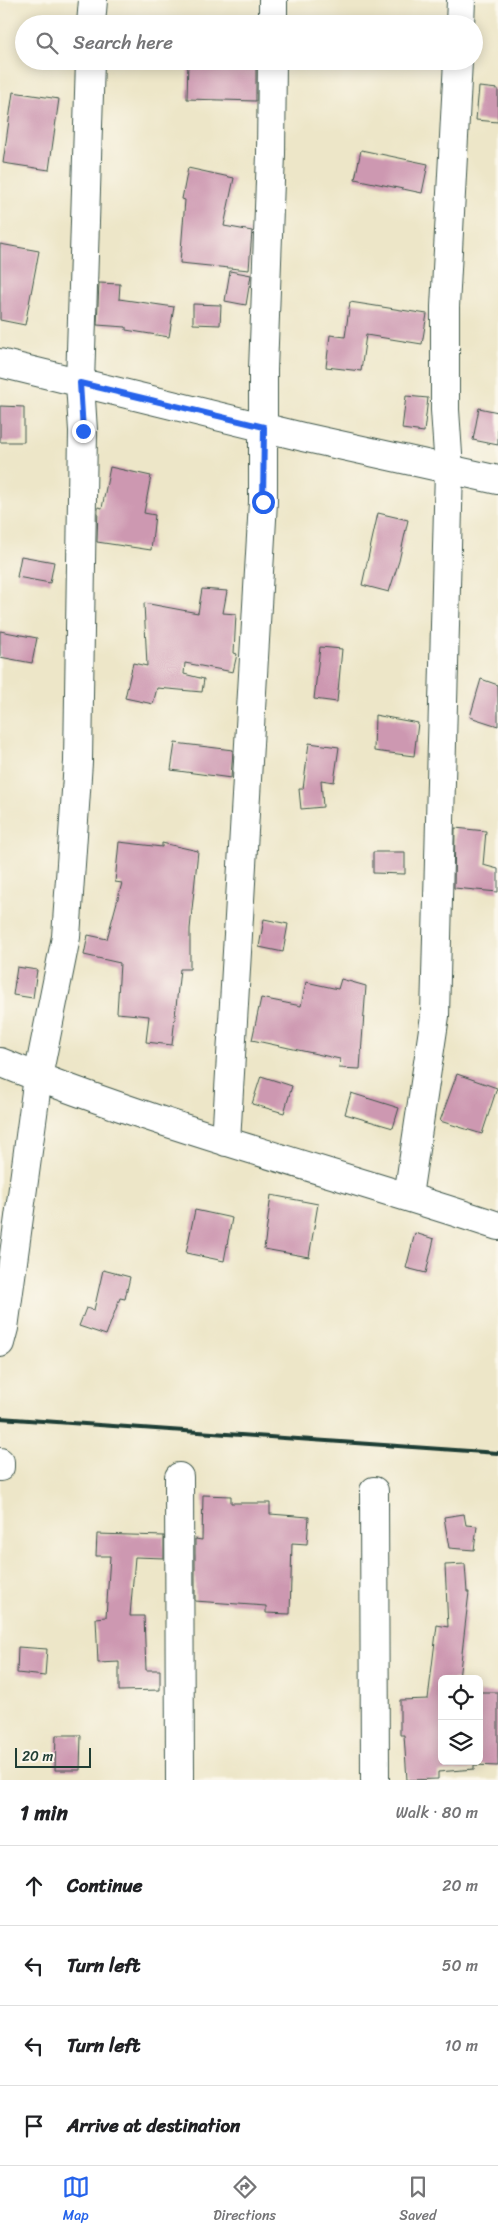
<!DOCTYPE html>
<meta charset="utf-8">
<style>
body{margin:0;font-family:Sriracha,sans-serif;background:#f2f2f2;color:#202124}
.controls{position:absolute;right:15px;bottom:15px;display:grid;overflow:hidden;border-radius:8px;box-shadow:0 2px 12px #0003}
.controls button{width:45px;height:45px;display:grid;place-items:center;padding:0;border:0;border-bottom:1px solid #e0e0e0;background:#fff;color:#202124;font:25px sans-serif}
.scale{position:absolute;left:15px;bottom:12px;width:76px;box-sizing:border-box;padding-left:5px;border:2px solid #1f3d34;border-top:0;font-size:14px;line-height:18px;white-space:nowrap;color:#1f3d34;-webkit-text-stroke:4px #fbf7ec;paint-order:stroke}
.stop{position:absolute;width:15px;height:15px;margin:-11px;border:4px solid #2563eb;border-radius:50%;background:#fff}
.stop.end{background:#2563eb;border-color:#fff;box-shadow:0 1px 5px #0008}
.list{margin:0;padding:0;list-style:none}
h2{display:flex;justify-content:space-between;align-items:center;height:65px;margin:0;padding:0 20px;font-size:21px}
h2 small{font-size:16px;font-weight:400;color:#757577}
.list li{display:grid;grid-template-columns:32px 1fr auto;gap:15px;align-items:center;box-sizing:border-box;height:80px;padding:0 20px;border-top:1px solid #e0e0e0}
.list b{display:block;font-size:19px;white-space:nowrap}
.list em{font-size:16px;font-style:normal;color:#757577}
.icon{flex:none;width:28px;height:28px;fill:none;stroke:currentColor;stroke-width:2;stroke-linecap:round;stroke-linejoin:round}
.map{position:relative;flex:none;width:498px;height:1780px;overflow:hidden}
.search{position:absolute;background:#fff;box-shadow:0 2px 12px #0003;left:15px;right:15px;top:15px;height:55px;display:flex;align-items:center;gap:12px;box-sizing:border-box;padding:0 18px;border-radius:28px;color:#757577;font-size:19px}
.sheet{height:385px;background:#fff}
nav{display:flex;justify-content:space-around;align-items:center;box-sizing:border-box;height:70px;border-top:1px solid #e0e0e0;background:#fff;font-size:14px;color:#757577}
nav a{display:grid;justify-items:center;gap:2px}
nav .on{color:#2563eb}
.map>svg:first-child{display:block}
.building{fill:#cd98b1}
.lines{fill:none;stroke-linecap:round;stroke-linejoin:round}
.minor-casing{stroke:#3e564a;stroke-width:30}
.minor{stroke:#fff;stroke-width:28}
.rail{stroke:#1f3d34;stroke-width:4}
.route{stroke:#2563eb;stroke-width:6}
</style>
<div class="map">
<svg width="498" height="1780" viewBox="0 0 498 1780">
<rect width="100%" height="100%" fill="#fbf7ec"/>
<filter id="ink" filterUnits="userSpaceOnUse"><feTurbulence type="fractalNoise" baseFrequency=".02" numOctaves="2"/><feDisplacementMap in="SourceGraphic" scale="10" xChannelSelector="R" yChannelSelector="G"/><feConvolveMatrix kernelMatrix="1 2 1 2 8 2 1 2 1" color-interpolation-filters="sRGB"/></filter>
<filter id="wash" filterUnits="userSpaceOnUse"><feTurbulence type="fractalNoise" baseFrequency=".0096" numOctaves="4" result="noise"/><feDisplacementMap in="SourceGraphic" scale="20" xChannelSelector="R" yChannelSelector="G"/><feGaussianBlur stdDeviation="1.12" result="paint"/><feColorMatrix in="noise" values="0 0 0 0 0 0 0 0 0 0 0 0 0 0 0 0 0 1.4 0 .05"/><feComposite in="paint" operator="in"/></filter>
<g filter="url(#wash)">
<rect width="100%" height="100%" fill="#ede6c8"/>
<g id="blocks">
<!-- building -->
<path class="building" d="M 188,62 L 256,64 L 256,101 L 187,99 Z
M 479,87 L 498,89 L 498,122 L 476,120 Z
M 13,92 L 59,99 L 49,170 L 3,163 Z
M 361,150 L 428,164 L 422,193 L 355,179 Z
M 188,168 L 234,178 L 224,226 L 252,231 L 249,270 L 180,263 L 185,200 L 182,199 Z
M 0,244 L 39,251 L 25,325 L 0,320 Z
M 230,271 L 251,275 L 246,305 L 225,301 Z
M 99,283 L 120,284 L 119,299 L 174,307 L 169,337 L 126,330 L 126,327 L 97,325 Z
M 350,302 L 427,314 L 422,344 L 366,335 L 361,371 L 326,367 L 330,335 L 345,337 Z
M 193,304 L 221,305 L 220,325 L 193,324 Z
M 406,396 L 428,398 L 424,432 L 402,429 Z
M 0,406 L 24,407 L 24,442 L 0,442 Z
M 479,408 L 498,412 L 498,445 L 473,440 Z
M 110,467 L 151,476 L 144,513 L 155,515 L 151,550 L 97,542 L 98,507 L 102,508 Z
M 378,513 L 408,520 L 399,561 L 389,592 L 362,585 Z
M 21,556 L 54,562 L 50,583 L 17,577 Z
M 202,589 L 227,591 L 223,613 L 236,614 L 234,653 L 237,654 L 233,672 L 185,663 L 184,674 L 204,679 L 202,692 L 157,688 L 153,704 L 125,698 L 133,663 L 147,666 L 144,603 L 198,613 Z
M 0,631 L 37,638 L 32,663 L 0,657 Z
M 320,647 L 342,649 L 337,702 L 314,699 Z
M 481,679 L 498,685 L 498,726 L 470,717 Z
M 375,715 L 418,723 L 414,756 L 374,751 Z
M 175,743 L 233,750 L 231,778 L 171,770 Z
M 309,743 L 339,747 L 334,782 L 321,780 L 323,807 L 301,809 L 299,789 L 303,789 Z
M 455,828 L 486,831 L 483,865 L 498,869 L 498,892 L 454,888 Z
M 119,842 L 162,847 L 162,843 L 198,851 L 190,929 L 190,969 L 180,969 L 172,1045 L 146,1042 L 149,1016 L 117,1013 L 120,963 L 84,955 L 88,935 L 107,939 L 122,883 L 115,882 Z
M 373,852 L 405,852 L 405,874 L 373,873 Z
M 264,919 L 288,924 L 283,952 L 259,947 Z
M 17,967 L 37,970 L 33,998 L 13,995 Z
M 341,979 L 366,986 L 360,1069 L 339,1068 L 340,1059 L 252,1040 L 261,998 L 301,1006 L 306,982 L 338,989 Z
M 457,1074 L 497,1088 L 482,1134 L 440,1121 Z
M 261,1076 L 292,1086 L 284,1113 L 252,1104 Z
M 351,1093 L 399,1108 L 393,1128 L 345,1114 Z
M 271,1195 L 318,1204 L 309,1257 L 264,1249 Z
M 195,1210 L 232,1218 L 224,1261 L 186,1253 Z
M 415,1233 L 434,1239 L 426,1273 L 406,1268 Z
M 103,1270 L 130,1277 L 125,1299 L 120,1298 L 106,1335 L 79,1326 L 86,1308 L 94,1310 Z
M 203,1495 L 231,1496 L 231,1503 L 270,1503 L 270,1514 L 309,1517 L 307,1544 L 292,1543 L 290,1614 L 266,1613 L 266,1606 L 195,1601 L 195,1539 L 202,1540 Z
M 464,1514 L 466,1525 L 477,1526 L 474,1550 L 449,1548 L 444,1517 Z
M 97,1534 L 164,1536 L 164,1558 L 135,1557 L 130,1616 L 144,1616 L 146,1670 L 160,1670 L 160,1690 L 119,1691 L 119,1662 L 98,1663 L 96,1618 L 106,1617 L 110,1556 L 96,1556 Z
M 465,1564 L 467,1592 L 469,1592 L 459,1679 L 442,1679 L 442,1761 L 479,1761 L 479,1692 L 498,1692 L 498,1766 L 474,1765 L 474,1769 L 438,1772 L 438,1779 L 407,1780 L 404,1735 L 400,1735 L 400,1700 L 428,1699 L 437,1625 L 448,1627 L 445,1565 Z
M 18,1647 L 47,1649 L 45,1676 L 17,1673 Z
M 56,1735 L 81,1735 L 80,1770 L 55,1770 Z"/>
</g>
</g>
<g filter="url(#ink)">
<use href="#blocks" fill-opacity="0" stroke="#3e564a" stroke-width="1"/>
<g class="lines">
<!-- minor casing -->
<g class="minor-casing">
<path id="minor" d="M 91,24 L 93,0
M 273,24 L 273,0
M 460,24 L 461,0
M 0,363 L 303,437 L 498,480
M 0,1062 C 162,1128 332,1171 498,1226
M 226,1142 L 263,502 L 263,370 L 271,154 L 272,61
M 408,1196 L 435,1016 L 449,469 L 445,410 L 445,307 L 458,61
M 0,1343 L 4,1328 L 38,1077 L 66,937 L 78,762 L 83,431 L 80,383 L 90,61
M 0,1467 L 0,1462
M 179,1477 L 180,1780
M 374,1491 L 375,1780"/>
</g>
<!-- minor -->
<use href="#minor" class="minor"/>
<!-- rail -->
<path class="rail" d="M 0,1418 L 498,1453"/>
</g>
</g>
<g class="lines" filter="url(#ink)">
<!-- route -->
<path class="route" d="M 83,431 L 80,383 L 264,427 L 263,502"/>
</g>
</svg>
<div class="controls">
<button><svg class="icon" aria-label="locate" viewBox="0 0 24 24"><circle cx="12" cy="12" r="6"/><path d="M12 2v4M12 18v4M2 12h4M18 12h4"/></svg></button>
<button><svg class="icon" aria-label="layers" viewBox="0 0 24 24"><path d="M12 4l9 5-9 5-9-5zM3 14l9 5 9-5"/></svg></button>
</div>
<div class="scale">20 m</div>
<div class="stop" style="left:263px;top:502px"></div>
<div class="stop end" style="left:83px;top:431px"></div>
<div class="search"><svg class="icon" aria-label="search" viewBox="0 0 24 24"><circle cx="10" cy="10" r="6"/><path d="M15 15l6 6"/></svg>Search here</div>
</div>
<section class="sheet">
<h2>1 min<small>Walk · 80 m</small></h2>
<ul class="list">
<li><svg class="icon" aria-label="ahead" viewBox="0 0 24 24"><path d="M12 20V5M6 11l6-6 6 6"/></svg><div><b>Continue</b></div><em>20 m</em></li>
<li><svg class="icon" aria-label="left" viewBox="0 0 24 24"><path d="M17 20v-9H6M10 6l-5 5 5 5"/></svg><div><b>Turn left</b></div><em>50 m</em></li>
<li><svg class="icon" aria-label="left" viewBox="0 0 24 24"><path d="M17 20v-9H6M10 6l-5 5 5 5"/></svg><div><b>Turn left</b></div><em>10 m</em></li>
<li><svg class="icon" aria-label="arrive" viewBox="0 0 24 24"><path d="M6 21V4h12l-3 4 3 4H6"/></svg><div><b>Arrive at destination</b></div></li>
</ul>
</section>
<nav>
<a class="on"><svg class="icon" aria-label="map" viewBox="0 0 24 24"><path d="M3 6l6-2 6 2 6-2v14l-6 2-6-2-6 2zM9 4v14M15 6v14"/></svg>Map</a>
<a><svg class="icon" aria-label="directions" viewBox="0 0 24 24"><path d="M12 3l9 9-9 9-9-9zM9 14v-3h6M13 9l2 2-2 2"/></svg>Directions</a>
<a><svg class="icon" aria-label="saved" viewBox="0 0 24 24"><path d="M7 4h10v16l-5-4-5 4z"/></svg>Saved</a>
</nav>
